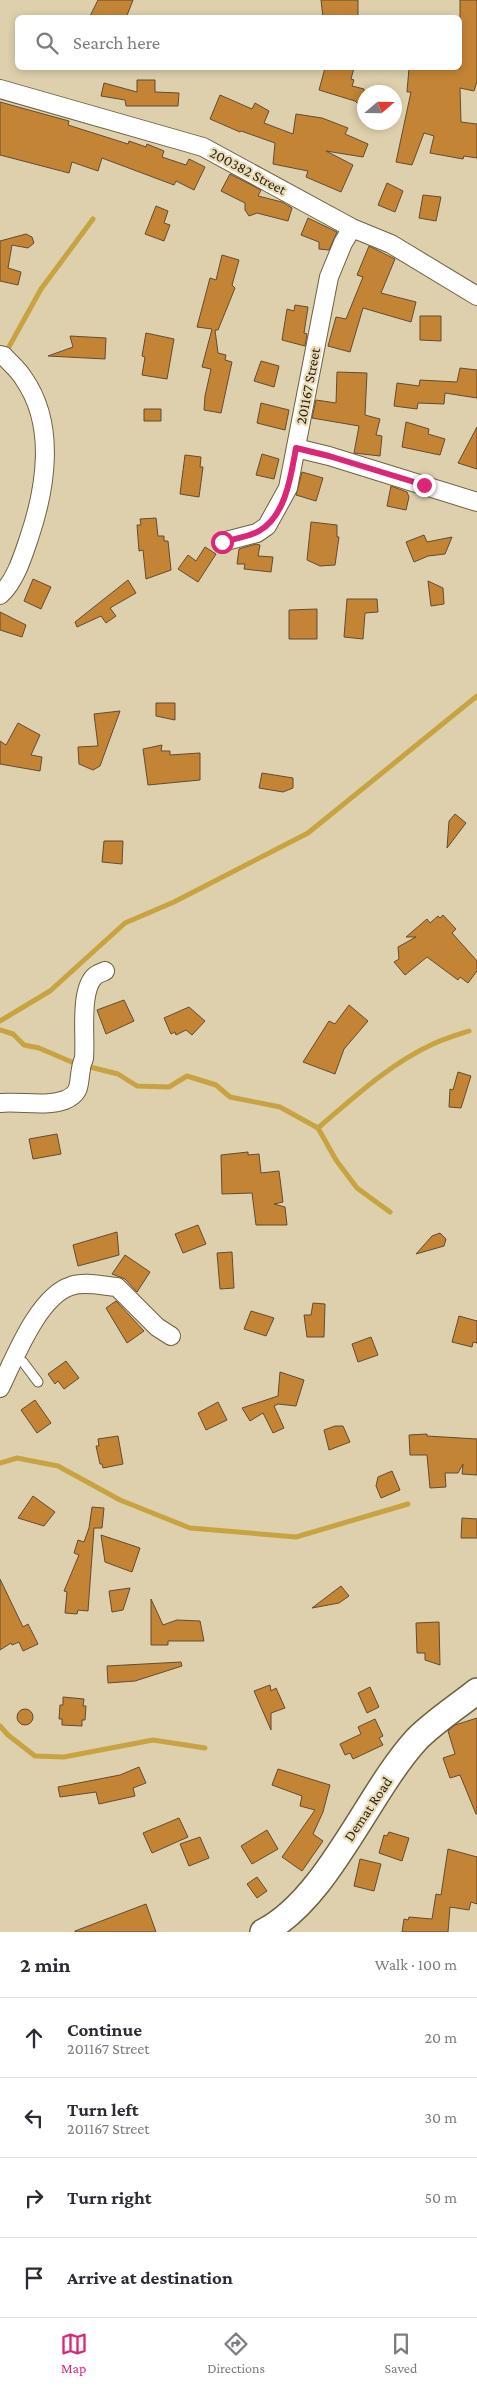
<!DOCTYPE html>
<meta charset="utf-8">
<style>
body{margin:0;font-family:"Crimson Pro",serif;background:#f7f7f7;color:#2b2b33}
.compass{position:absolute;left:357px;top:85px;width:45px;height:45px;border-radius:50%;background:#fff;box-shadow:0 2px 8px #0003;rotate:70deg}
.stop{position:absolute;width:15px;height:15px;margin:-11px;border:4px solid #db2777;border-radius:50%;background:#fff}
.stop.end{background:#db2777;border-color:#fff;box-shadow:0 1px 5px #0008}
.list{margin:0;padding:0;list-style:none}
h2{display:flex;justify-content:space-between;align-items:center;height:65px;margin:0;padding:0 20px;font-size:21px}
h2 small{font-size:16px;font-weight:400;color:#7c7c81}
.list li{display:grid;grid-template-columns:32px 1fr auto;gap:15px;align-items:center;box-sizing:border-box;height:80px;padding:0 20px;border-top:1px solid #e1e1e2}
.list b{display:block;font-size:19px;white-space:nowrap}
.list p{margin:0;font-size:16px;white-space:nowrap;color:#7c7c81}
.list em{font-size:16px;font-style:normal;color:#7c7c81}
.icon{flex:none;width:28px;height:28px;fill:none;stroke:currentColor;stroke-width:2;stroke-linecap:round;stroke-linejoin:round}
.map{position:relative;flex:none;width:477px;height:1932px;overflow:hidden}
.search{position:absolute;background:#fff;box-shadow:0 2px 8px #0003;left:15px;right:15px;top:15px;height:55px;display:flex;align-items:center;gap:12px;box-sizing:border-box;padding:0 18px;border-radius:8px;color:#7c7c81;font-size:19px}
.sheet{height:385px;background:#fff}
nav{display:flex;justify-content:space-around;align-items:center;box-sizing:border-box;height:70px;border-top:1px solid #e1e1e2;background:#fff;font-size:14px;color:#7c7c81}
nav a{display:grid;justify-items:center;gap:2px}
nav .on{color:#db2777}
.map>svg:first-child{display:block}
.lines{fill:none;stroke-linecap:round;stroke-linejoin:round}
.stream{stroke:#c7a342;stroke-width:5}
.building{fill:#c48436;stroke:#634b32}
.lane-casing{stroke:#6e6140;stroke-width:11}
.street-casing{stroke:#6e6140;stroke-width:20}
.secondary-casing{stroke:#6e6140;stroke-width:28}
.lane{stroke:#fff;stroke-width:9}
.street{stroke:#fff;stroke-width:18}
.secondary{stroke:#fff;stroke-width:25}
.route{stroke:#db2777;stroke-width:6}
.labels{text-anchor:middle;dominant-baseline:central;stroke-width:4.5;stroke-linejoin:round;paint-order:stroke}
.street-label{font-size:15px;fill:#2c2618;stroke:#ecddb9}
</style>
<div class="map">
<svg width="477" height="1932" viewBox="0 0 477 1932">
<rect width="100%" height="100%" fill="#ded0ac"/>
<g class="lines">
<!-- stream -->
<path class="stream" d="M 5,354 L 41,289 L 93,219
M 0,1021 L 50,991 L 125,923 L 174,902 L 308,833 L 477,696
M 0,1030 L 13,1034 L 24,1045 L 39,1048 L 74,1063 L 118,1074 L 137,1086 L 169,1087 L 187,1076 L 216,1085 L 230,1097 L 280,1107 L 318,1128 L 336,1160 L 357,1188 L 390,1212
M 318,1128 C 353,1098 391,1063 433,1044 C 444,1039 457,1035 469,1031
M 0,1463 L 17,1458 L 58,1466 L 120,1500 L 190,1528 L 296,1537 L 408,1504
M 0,1726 L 8,1735 L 35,1756 L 64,1757 L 153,1740 L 205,1748"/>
</g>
<!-- building -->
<path class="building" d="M 98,0 L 133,0 L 126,18 L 89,18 Z
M 321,0 L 358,0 L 358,18 L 323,18 Z
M 460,0 L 477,0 L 477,81 L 474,91 L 460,88 L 461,122 L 477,124 L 477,158 L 464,156 L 463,159 L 430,153 L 434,136 L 424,133 L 412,165 L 396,162 L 411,92 L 407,92 L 409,68 L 460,68 Z
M 325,68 L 354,68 L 351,79 L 354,80 L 352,86 L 364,89 L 364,109 L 355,101 L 319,90 Z
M 137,80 L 155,80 L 155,92 L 179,93 L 178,106 L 126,106 L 125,100 L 101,96 L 104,83 L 137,92 Z
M 220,95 L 252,109 L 255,103 L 269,111 L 264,123 L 293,134 L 296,114 L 322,118 L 348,128 L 345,134 L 368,144 L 363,157 L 326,151 L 353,165 L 341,192 L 306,177 L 308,171 L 273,164 L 275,143 L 241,131 L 240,132 L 210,119 Z
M 0,102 L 69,121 L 68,125 L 128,144 L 129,141 L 146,147 L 147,144 L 164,151 L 162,157 L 186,165 L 189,159 L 205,167 L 194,190 L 176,181 L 174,185 L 102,158 L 98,171 L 72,162 L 69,173 L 0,155 Z
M 230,174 L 261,190 L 258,196 L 282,202 L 292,208 L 288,221 L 257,213 L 249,216 L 245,210 L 245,203 L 221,191 Z
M 387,183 L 403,191 L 395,212 L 378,205 Z
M 423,195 L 441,197 L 436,221 L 419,218 Z
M 156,206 L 168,211 L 164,223 L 170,225 L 164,241 L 145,234 Z
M 308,218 L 337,232 L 329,250 L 319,249 L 319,242 L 301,235 Z
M 26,234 L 32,237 L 34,243 L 28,248 L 12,245 L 8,268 L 21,272 L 18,285 L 0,281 L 0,241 Z
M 369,246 L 395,259 L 381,293 L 416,302 L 411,322 L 363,308 L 350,352 L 328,346 L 336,317 L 346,319 L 363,277 L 357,275 Z
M 222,255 L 239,260 L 232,285 L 235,288 L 218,330 L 215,330 L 218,353 L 226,355 L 225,360 L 232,362 L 221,413 L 204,410 L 205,396 L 211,369 L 202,367 L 212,329 L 197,327 L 210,278 L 216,280 Z
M 295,305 L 308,307 L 304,333 L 307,334 L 305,346 L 282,340 L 287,309 L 294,311 Z
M 420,316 L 441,316 L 441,341 L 420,340 Z
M 146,333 L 174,339 L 167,379 L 142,375 L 145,357 L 142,356 Z
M 70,336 L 106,338 L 105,359 L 48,356 L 73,347 Z
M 261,361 L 279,366 L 274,387 L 254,381 Z
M 460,368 L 477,370 L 477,398 L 445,393 L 444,404 L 418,403 L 417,409 L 394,406 L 397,383 L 419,386 L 420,380 L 457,382 Z
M 337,372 L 367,373 L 365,415 L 380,419 L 376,435 L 382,436 L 380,456 L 354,453 L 359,426 L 312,418 L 316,400 L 336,403 Z
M 261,403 L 289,410 L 285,430 L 257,423 Z
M 144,409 L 161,409 L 161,421 L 144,421 Z
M 406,422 L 429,429 L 428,434 L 445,439 L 440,455 L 402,447 Z
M 477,427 L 477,469 L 458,463 Z
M 262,454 L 279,459 L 274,479 L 256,475 Z
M 185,455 L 201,457 L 200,467 L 203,467 L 199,497 L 180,494 Z
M 302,472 L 323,478 L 316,501 L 296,495 Z
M 391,486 L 407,492 L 409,497 L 406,510 L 387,506 Z
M 156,518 L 158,536 L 164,536 L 164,541 L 168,541 L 171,570 L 146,579 L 143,550 L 139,551 L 137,525 L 141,525 L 140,519 Z
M 311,522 L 337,525 L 337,537 L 339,537 L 335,565 L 320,566 L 307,560 Z
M 424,535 L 427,542 L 452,537 L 445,554 L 428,556 L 414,562 L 406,542 Z
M 256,544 L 260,545 L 258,556 L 273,557 L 271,572 L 244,569 L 245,564 L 237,564 L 239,549 Z
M 205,547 L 216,554 L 198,582 L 178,569 L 188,555 L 196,561 Z
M 33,579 L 51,587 L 41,609 L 24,601 Z
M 128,580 L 136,593 L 110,608 L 116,616 L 106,623 L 101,616 L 77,627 L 75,622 Z
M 428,581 L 443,588 L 444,604 L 431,606 Z
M 347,599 L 377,599 L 378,612 L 365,613 L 363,639 L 344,637 Z
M 317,609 L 317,639 L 289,639 L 289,610 Z
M 0,612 L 26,625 L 22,637 L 0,630 Z
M 156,703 L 175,703 L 175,720 L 156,716 Z
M 120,711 L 100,766 L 93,770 L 79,764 L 78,747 L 98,746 L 94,714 Z
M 18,723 L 40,735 L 31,755 L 42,757 L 40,771 L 0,764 L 0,741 L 6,745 Z
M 162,745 L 161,751 L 170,751 L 170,755 L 200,753 L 200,780 L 148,785 L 143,749 Z
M 262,773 L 293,778 L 293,788 L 283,792 L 259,788 Z
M 455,814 L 466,823 L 447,848 L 449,821 Z
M 104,841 L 123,841 L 122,864 L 102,862 Z
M 443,915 L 456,929 L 452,933 L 477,961 L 477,971 L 468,983 L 460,977 L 458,980 L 427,957 L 405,975 L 394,962 L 399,959 L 398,947 L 416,937 L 406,937 L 427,919 L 430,923 L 438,916 L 440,918 Z
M 124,1000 L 134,1021 L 106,1034 L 97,1010 Z
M 349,1005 L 368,1021 L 344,1049 L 335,1074 L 303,1062 L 329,1021 L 335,1024 Z
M 189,1007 L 205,1021 L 192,1035 L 186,1030 L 176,1035 L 175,1032 L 171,1034 L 164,1018 Z
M 458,1072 L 471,1076 L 461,1108 L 449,1107 L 450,1089 L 453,1090 Z
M 57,1134 L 61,1154 L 33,1159 L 29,1139 Z
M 248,1152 L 248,1155 L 259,1154 L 261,1173 L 279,1171 L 283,1202 L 274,1204 L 285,1207 L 287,1225 L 256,1225 L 252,1193 L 222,1194 L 221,1155 Z
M 198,1225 L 206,1244 L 183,1253 L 175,1234 Z
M 117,1232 L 119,1255 L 78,1266 L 73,1245 Z
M 440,1233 L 446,1239 L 444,1246 L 416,1254 L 432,1236 Z
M 232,1252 L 234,1288 L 220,1289 L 217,1253 Z
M 125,1255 L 150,1272 L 137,1292 L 125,1279 L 112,1274 Z
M 116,1301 L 144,1331 L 127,1343 L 106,1308 Z
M 313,1303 L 325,1304 L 324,1337 L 307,1337 L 304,1315 L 311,1315 Z
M 251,1311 L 274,1318 L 266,1336 L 244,1329 Z
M 459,1316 L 477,1321 L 477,1343 L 473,1342 L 472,1347 L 452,1342 Z
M 371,1337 L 378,1355 L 358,1362 L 352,1344 Z
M 66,1361 L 79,1378 L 64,1389 L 58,1381 L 55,1384 L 48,1374 Z
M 280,1372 L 304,1380 L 296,1406 L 278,1404 L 274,1406 L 284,1428 L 273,1433 L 263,1413 L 250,1421 L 242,1408 L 278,1396 Z
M 35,1400 L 51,1423 L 37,1433 L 21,1410 Z
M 218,1402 L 227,1420 L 206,1430 L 198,1413 Z
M 335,1426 L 343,1426 L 350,1442 L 329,1450 L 324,1430 Z
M 427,1434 L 427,1436 L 477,1439 L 477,1475 L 462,1474 L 463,1464 L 458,1473 L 445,1473 L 446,1487 L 430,1488 L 427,1455 L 410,1455 L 409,1435 Z
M 118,1436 L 123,1464 L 103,1468 L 102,1464 L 100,1464 L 96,1446 L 99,1446 L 98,1439 Z
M 392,1471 L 400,1490 L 381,1498 L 376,1486 L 378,1477 Z
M 33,1496 L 55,1512 L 44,1526 L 18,1518 Z
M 92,1507 L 104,1508 L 102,1528 L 94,1528 L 88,1611 L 78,1610 L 77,1614 L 65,1613 L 67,1592 L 64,1591 L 79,1555 L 74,1553 L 78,1540 L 84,1542 L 89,1528 Z
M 462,1518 L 477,1519 L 477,1538 L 461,1538 Z
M 101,1535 L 140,1548 L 132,1572 L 105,1562 Z
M 0,1579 L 23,1627 L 28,1624 L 38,1644 L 23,1651 L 19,1642 L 12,1645 L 11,1643 L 0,1650 Z
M 341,1586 L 349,1596 L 339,1603 L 312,1608 Z
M 130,1588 L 123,1610 L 112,1612 L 109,1591 Z
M 151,1599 L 163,1625 L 177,1620 L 200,1621 L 204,1641 L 168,1641 L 168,1645 L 151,1645 Z
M 439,1622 L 440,1665 L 425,1660 L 425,1653 L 417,1653 L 416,1623 Z
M 181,1662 L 182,1666 L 135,1681 L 108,1683 L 107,1666 Z
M 270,1685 L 271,1691 L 276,1688 L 285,1708 L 271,1713 L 271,1730 L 254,1691 Z
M 370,1687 L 379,1707 L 367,1713 L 358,1693 Z
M 63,1697 L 84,1699 L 83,1706 L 86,1706 L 85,1720 L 82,1720 L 82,1726 L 62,1725 L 62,1719 L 59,1719 L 60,1705 L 63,1705 Z
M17 1717a8 8 0 1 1 16 0a8 8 0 1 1-16 0Z
M 477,1718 L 477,1814 L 476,1814 L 460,1775 L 450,1778 L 443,1758 L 455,1754 L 448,1731 L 455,1725 Z
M 375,1719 L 383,1736 L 379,1738 L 383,1745 L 353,1759 L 350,1753 L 345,1755 L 340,1744 L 361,1734 L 358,1727 Z
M 139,1767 L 146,1783 L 133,1788 L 135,1796 L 99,1804 L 96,1792 L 60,1797 L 58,1787 L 120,1775 Z
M 278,1769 L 330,1785 L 323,1812 L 313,1834 L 323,1841 L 302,1871 L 282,1857 L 315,1810 L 300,1806 L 302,1796 L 272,1785 Z
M 179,1818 L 188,1837 L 152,1853 L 143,1833 Z
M 267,1830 L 278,1849 L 252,1864 L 241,1846 Z
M 389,1832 L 409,1838 L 402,1861 L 379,1853 L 384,1835 L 387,1836 Z
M 200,1837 L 209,1858 L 189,1866 L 180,1844 Z
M 448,1849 L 477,1857 L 477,1904 L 471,1902 L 469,1910 L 450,1907 L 448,1932 L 402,1932 L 404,1919 L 408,1920 L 409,1917 L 432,1919 L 436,1894 L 441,1895 Z
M 360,1859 L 381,1864 L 374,1891 L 354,1886 Z
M 257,1877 L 267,1891 L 257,1898 L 247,1884 Z
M 146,1904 L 156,1932 L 75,1932 L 75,1931 Z"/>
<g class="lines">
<!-- lane casing -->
<g class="lane-casing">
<path id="lane" d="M 14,1358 L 23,1362 L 38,1382"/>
</g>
<!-- street casing -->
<g class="street-casing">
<path id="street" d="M 0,89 L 203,147 L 352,228 L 391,244 L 477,296
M 0,355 L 4,356 C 10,363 19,370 24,379 C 56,425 46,488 29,538 C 23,556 15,582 0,595
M 296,448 L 329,456 L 477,502
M 222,542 L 257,533 L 267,526 L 288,488 L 329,277 L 343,243 L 352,228
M 0,1103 C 20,1101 45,1107 65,1100 C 82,1093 78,1083 81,1069 C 81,1065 83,1062 84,1058 C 86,1038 79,990 95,976 C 97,974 103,972 105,971
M 0,1388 C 14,1360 38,1296 71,1286 C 85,1281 102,1286 117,1287 L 157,1327 L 171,1336"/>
</g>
<!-- secondary casing -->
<g class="secondary-casing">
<path id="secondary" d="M 263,1932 C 328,1899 368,1792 417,1739 C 435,1721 457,1707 477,1691"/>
</g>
<!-- lane -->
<use href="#lane" class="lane"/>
<!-- street -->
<use href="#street" class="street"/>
<!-- secondary -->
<use href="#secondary" class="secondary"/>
</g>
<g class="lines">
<!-- route -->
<path class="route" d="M 222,542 C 233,539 249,537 259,531 C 286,516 291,475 296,448 L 329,456 L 424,485"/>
</g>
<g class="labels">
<!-- street labels -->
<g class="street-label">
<text transform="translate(248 171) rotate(28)">200382 Street</text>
<text transform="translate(308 386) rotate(-79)">201167 Street</text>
<text transform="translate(368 1809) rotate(-56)">Demat Road</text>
</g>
</g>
</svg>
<svg class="compass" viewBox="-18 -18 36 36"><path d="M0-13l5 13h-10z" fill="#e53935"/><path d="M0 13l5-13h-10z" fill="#7c7c81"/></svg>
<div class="stop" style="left:222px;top:542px"></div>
<div class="stop end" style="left:424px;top:485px"></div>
<div class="search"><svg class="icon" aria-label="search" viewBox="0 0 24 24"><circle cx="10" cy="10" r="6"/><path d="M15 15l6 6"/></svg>Search here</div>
</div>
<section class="sheet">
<h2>2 min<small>Walk · 100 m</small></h2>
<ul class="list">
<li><svg class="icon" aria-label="ahead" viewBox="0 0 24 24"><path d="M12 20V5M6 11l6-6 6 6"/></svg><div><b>Continue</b><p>201167 Street</p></div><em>20 m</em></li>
<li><svg class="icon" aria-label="left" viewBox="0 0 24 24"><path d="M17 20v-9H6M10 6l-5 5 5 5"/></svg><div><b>Turn left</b><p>201167 Street</p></div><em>30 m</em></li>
<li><svg class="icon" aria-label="right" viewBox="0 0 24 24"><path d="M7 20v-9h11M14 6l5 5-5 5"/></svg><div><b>Turn right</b></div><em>50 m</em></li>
<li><svg class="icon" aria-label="arrive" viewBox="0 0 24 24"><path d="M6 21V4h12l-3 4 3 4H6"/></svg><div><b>Arrive at destination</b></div></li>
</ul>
</section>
<nav>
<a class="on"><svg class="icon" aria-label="map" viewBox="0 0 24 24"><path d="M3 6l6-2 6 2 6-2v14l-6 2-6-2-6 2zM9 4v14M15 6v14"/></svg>Map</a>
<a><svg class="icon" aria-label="directions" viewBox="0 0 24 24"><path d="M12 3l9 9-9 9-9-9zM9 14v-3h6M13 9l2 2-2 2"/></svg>Directions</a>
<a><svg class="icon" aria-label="saved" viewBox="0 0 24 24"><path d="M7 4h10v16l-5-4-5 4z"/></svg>Saved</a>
</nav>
